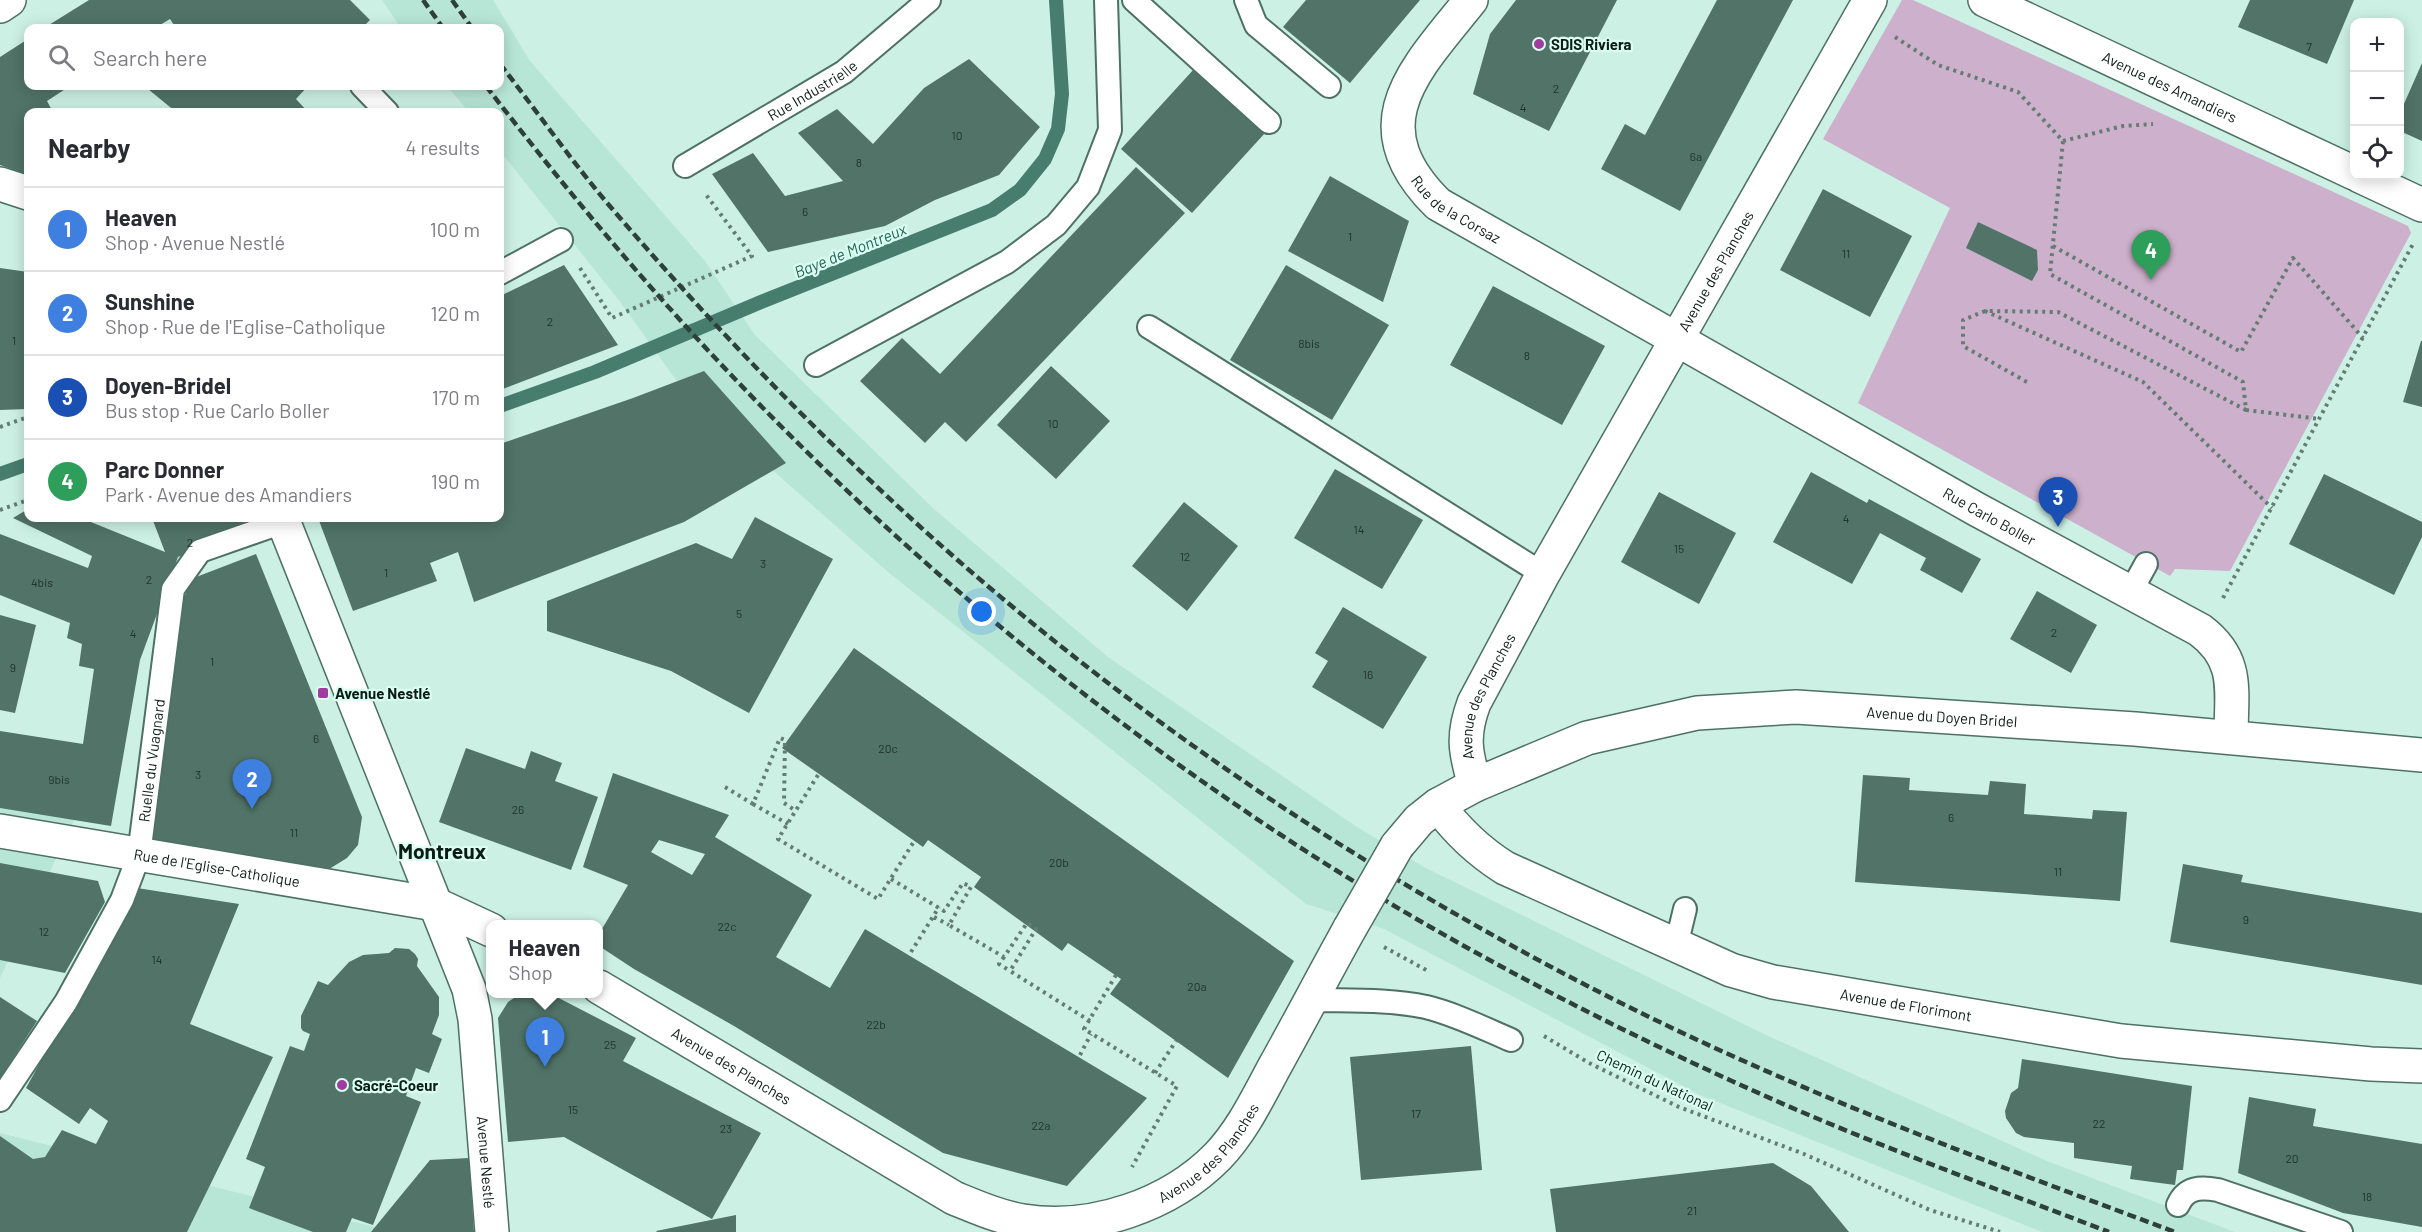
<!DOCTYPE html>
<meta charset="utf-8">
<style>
body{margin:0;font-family:Barlow,sans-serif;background:#f7f7f7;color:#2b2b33}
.controls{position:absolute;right:18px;top:18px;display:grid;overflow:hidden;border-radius:12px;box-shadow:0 3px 15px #0003}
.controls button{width:54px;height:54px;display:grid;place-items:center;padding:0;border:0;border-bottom:2px solid #e1e1e2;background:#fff;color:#2b2b33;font:30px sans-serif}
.you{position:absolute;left:982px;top:612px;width:21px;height:21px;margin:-15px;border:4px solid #fff;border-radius:50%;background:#1a73e8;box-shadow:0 0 0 9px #1a73e833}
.badge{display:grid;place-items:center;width:39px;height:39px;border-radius:50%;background:#a13ba0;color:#fff;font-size:20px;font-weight:700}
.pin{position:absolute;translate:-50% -50px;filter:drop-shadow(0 2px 3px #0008)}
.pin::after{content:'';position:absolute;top:32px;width:21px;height:18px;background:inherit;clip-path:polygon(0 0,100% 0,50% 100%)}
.popup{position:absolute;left:486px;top:920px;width:117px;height:78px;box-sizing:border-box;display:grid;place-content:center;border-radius:12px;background:#fff;filter:drop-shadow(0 2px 4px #0005);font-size:20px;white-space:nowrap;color:#7c7c81}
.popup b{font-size:22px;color:#2b2b33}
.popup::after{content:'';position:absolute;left:50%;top:100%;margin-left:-12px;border:12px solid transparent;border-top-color:#fff}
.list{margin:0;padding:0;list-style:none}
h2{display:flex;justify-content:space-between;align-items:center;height:78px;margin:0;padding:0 24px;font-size:26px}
h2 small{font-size:20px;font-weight:400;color:#7c7c81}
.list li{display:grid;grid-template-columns:39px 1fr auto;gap:18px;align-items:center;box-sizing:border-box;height:84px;padding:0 24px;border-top:2px solid #e1e1e2}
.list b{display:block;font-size:22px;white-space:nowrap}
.list p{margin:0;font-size:20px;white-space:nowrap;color:#7c7c81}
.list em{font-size:20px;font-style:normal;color:#7c7c81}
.icon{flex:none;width:33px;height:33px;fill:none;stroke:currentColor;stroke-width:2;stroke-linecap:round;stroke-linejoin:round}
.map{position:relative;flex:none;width:2422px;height:1232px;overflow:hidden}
.search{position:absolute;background:#fff;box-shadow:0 3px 15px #0003;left:24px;top:24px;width:480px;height:66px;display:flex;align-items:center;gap:15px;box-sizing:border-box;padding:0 21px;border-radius:12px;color:#7c7c81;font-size:22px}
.panel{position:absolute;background:#fff;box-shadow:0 3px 15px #0003;left:24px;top:108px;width:480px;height:414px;border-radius:12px}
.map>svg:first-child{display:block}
.built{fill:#b8e6d6}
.green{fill:#cdb0cb}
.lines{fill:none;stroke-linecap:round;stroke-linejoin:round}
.stream{stroke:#477d6c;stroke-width:14}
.building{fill:#517368;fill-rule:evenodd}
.lane-casing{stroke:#4f7065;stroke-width:26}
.street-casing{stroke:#4f7065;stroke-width:36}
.path{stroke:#647c74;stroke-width:4;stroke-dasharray:3 4.5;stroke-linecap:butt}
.lane{stroke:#fff;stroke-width:22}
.street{stroke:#fff;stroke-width:33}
.rail{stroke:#2e403a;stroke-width:4.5;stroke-dasharray:9 4.5;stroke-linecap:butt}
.street-bridge-casing{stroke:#4f7065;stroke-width:36;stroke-linecap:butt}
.street-bridge{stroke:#fff;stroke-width:33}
.poi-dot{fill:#a13ba0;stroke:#d9fff2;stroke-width:2}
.labels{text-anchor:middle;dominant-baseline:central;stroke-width:4.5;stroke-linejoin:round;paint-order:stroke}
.number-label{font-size:12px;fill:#1f322b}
.poi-label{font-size:15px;font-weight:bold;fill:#0e1c17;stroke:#d9fff2;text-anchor:start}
.street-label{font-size:15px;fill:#0e1c17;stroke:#d9fff2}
.water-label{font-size:16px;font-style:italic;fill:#276151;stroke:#d9fff2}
.district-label{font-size:21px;font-weight:bold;fill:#0e1c17;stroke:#d9fff2}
</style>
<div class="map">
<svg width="2422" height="1232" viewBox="0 0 2422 1232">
<rect width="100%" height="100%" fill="#ccf1e4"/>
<!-- built -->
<path class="built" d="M 382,0 L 493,0 L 530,61 L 705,261 L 755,335 L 934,509 L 1108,657 L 1357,827 L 1424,867 L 1764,1034 L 2047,1161 L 2235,1232 L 2042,1232 L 1700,1095 L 1384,929 L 1306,904 L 888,572 L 686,394 L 621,303 L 500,151 L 500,112 L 469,112 L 447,86 L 500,86 L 500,28 L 401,28 Z
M 0,778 L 86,795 L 0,978 Z
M 0,1133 L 395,1232 L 0,1232 Z"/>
<!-- green -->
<path class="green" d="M 1902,0 L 1913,0 L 2408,226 L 2411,233 L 2230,571 L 2175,569 L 2170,576 L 1858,403 L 1950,208 L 1823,139 Z"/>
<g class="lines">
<!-- stream -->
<path class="stream" d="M 500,406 L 595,372 L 761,302 L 992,210 L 1020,190 L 1045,159 L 1058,129 L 1062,94 L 1056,0
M 0,474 L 28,464"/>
</g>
<!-- building -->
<path class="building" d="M 89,0 L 350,0 L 370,20 L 362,28 L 176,28 L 170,19 L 155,28 L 44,28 Z
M 1306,0 L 1420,0 L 1350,83 L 1283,27 Z
M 1516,0 L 1617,0 L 1549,131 L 1473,94 L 1490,34 Z
M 1717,0 L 1793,0 L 1680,211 L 1601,169 L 1625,124 L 1645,135 Z
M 2250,0 L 2354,0 L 2327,64 L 2238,27 Z
M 28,39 L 28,86 L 70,86 L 47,101 L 53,112 L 28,112 L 28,175 L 0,165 L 0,57 Z
M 969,59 L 1040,127 L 999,175 L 935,200 L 885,226 L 768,252 L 712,174 L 753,153 L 785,196 L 843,181 L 798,133 L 837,109 L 873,144 L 924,88 Z
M 2422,63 L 2422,141 L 2400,131 L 2400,113 Z
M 1194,69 L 1265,133 L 1192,213 L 1121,149 Z
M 151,86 L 308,86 L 296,99 L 308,112 L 176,112 L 148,89 Z
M 1136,167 L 1185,213 L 966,442 L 945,422 L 925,443 L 860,381 L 902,338 L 940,374 Z
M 1330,176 L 1409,221 L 1383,302 L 1288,251 Z
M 1823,189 L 1912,236 L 1870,317 L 1780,270 Z
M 1978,222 L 2037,250 L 2038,270 L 2032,281 L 1966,248 Z
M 564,265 L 618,345 L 500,390 L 500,296 Z
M 1286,265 L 1389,325 L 1332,420 L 1230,360 Z
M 0,268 L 28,272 L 28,409 L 0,410 Z
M 1493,286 L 1605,346 L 1562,425 L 1450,365 Z
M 2421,341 L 2422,341 L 2422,407 L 2403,402 Z
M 1051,366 L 1110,421 L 1056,479 L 997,425 Z
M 704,371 L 786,463 L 684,522 L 474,602 L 458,552 L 430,563 L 437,581 L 353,611 L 318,518 L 500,518 L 500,444 L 633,398 Z
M 1335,469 L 1423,520 L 1382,589 L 1294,538 Z
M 1811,472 L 1867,503 L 1869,499 L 1981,559 L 1962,593 L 1920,570 L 1926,558 L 1880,533 L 1852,584 L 1773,542 Z
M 2324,474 L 2422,522 L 2422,537 L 2394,595 L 2289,544 Z
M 1659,492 L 1736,533 L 1699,604 L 1621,562 Z
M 1184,502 L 1238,546 L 1187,611 L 1132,566 Z
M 28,509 L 28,518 L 81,518 L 165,552 L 152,518 L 241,518 L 246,531 L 178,557 L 140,660 L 111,826 L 0,808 L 0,731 L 83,744 L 94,669 L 79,666 L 82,644 L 67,638 L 70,623 L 0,595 L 0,534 L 88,568 L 92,556 L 13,518 Z
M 755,517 L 833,559 L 749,713 L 671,671 L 547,631 L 547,601 L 696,543 L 732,559 Z
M 256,554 L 362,817 L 358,845 L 347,858 L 321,874 L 143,847 L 174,626 L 191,579 Z
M 2037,591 L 2097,625 L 2071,673 L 2010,639 Z
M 1343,607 L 1427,657 L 1383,729 L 1312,687 L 1328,661 L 1315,653 Z
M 0,615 L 36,625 L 15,713 L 0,710 Z
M 854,648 L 1294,961 L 1228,1078 L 1110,994 L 1121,979 L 1068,943 L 1062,951 L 974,887 L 981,877 L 928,840 L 923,847 L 782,748 Z
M 466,748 L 525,769 L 531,751 L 562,763 L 555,781 L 598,797 L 571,870 L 439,822 Z
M 613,773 L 729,815 L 715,837 L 812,895 L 776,957 L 830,988 L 865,929 L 1147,1098 L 1067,1186 L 943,1153 L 734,1026 L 634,969 L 599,946 L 599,934 L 628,885 L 583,867 ZM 659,840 L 705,854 L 692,875 L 651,852 Z
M 1863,775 L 1910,778 L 1909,790 L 1988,795 L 1990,781 L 2026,784 L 2024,814 L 2092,819 L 2093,810 L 2127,812 L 2120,901 L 1855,882 Z
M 0,863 L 98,881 L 105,902 L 65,973 L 0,960 Z
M 2183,864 L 2243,875 L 2241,882 L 2422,913 L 2422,985 L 2170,942 Z
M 137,888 L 239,904 L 190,1024 L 273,1057 L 187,1232 L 0,1232 L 0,1136 L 33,1159 L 45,1157 L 62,1130 L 96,1144 L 108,1121 L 90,1108 L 79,1124 L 26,1088 Z
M 395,948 L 409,949 L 415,954 L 418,959 L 417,966 L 439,997 L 439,1015 L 432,1034 L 442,1039 L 429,1073 L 416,1068 L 406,1096 L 421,1102 L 373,1225 L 352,1218 L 346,1232 L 313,1232 L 249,1208 L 265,1167 L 246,1159 L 290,1046 L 304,1051 L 310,1034 L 303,1031 L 301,1028 L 301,1016 L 318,981 L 328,985 L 349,962 L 363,955 L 389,953 Z
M 520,994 L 551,994 L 636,1038 L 623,1061 L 761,1133 L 712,1219 L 564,1137 L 508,1142 L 498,1018 L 508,1002 Z
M 0,997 L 37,1021 L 0,1078 Z
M 1471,1046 L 1482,1170 L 1361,1180 L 1350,1057 Z
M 2022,1059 L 2192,1086 L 2183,1170 L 2177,1170 L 2175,1185 L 2130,1179 L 2132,1166 L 2074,1158 L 2074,1143 L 2024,1137 L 2016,1133 L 2006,1118 L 2005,1111 L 2011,1093 L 2018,1088 Z
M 2249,1097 L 2316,1109 L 2313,1126 L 2422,1144 L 2422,1227 L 2343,1213 L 2238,1173 Z
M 469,1158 L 474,1232 L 371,1232 L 430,1160 Z
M 1773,1163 L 1811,1186 L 1849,1232 L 1556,1232 L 1550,1189 Z
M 736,1215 L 736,1232 L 657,1232 L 656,1231 Z"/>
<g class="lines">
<!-- lane casing -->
<g class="lane-casing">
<g id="lane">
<path d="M 1134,0 L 1269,122"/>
<path d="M 1246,0 L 1256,25 L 1329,86"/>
<path d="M 362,86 L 387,112"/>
<path id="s1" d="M 685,166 L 844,72 L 929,0"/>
<path d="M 500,273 L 561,240"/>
<path d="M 1149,327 L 1543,574"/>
<path d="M 816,365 L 1007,262 L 1056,225 L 1088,187 L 1110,130 L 1106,0"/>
<path d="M 2130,593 L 2146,564"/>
<path d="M 1676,946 L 1685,909"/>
<path d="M 1311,1000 C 1348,1001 1389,999 1426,1007 C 1455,1014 1483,1028 1511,1040"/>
<path id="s2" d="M 0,1100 L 66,1002 L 122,900 L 139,855 L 173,589 L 200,551 L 283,522"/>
<path d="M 2178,1205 C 2186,1187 2200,1187 2218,1190 L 2341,1232"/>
</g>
</g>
<!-- street casing -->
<g class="street-casing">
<g id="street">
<path id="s3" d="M 1471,0 C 1415,70 1357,124 1438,204 L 1976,509 L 2200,630 C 2240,660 2231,691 2231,737"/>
<path id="s4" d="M 1985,0 L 2354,173"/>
<path d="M 0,6 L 9,0"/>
<path d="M 2360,176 L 2422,205"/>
<path d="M 0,184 L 28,193"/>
<path id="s5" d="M 282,518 L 469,989 L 475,1019 L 492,1232"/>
<path id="s6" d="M 1475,785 C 1465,752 1462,735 1474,703 L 1543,574 L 1870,0"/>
<path id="s7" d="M 1438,805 C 1457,831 1478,851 1505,868 L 1731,970 L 1773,982 L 2121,1041 L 2371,1064 L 2422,1066"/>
<path id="s8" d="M 0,831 L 435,904 L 491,930"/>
<path id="s9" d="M 1397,846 L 1419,820 L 1438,805 L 1475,785 L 1587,738 L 1697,713 L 1796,707 L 2135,729 L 2422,755"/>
<path id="s10" d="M 599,987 L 954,1198 C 976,1207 999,1217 1023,1221 C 1092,1232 1170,1205 1218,1156 C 1243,1130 1259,1095 1276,1064 C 1301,1019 1325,973 1350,928"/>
</g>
</g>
<!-- path -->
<path class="path" d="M 1895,37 L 1938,65 L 2018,92 L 2063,141 L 2050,274 L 2243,382 L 2246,410 L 2058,312 L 1985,311 L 2143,382 L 2272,508
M 2063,141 L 2123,126 L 2153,124
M 2053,246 L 2241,352 L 2293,258 L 2363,338
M 580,268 L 612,318 L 752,256 L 704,192
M 1985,311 L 1963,320 L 1963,346 L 2027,382
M 2246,410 L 2320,419
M 0,427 L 28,417
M 0,510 L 28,500
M 2223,598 L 2414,242
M 818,775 L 778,839 L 878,899 L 913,843
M 725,787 L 753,804 L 780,738 L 785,740 L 784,803 L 796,811
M 753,804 L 788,824
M 891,879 L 944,911 L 963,883 L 971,887 L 949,925 L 1004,957 L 1027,923 L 1036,929 L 1010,971 L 1090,1021
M 934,917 L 949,925
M 1384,947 L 1428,971
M 911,952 L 939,907
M 1004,957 L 999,964 L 1010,971
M 1116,975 L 1084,1029 L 1177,1086 L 1132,1167
M 1544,1036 L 1589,1063 L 1679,1107 L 1804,1154 L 1930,1210 L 2000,1232
M 1080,1055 L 1091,1034
M 1155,1073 L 1176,1041"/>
<!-- lane -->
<use href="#lane" class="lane"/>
<!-- street -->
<use href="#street" class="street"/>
<!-- rail -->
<path class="rail" d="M 423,0 L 443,28
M 452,0 L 472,28
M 500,64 C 536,110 570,159 608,204 C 692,302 780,396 874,484 C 1098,696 1359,873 1635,1010 C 1809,1096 1993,1164 2175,1232
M 486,86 C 564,187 646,286 735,379 C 938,592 1179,783 1434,929 C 1551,996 1673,1056 1797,1110 C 1900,1154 2005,1192 2109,1232"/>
<!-- street-bridge casing -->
<g class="street-bridge-casing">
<path id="street-bridge" d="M 1350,928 L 1397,846"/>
</g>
<!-- street-bridge -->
<use href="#street-bridge" class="street-bridge"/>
</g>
<!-- markers -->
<g class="poi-dot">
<circle cx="1539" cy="44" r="6"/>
<rect x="317" y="687" width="12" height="12" rx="3"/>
<circle cx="342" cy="1085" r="6"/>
</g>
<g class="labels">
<!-- number labels -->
<g class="number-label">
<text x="2309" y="46">7</text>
<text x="1556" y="88">2</text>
<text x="1523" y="107">4</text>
<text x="957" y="135">10</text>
<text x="1696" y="156">6a</text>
<text x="859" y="162">8</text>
<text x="805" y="211">6</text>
<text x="1350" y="236">1</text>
<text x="1846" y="253">11</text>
<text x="550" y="321">2</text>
<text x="14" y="340">1</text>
<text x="1309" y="343">8bis</text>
<text x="1527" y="355">8</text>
<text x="1053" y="423">10</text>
<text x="1846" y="518">4</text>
<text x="1359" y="529">14</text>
<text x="190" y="542">2</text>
<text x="1679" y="548">15</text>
<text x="1185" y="556">12</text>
<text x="763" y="563">3</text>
<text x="386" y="572">1</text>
<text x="149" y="579">2</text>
<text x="42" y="582">4bis</text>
<text x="739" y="613">5</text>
<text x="2054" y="632">2</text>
<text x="133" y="633">4</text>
<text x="212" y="661">1</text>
<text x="13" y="667">9</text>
<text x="1368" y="674">16</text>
<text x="316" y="738">6</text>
<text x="888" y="748">20c</text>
<text x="198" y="774">3</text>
<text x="59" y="779">9bis</text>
<text x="518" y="809">26</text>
<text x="1951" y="817">6</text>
<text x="294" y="832">11</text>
<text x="1059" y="862">20b</text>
<text x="2058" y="871">11</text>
<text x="2246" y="919">9</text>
<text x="727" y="926">22c</text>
<text x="44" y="931">12</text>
<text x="157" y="959">14</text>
<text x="1197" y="986">20a</text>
<text x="876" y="1024">22b</text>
<text x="610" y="1044">25</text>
<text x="573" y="1109">15</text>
<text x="1416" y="1113">17</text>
<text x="2099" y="1123">22</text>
<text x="1041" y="1125">22a</text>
<text x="726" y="1128">23</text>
<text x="2292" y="1158">20</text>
<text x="2367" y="1196">18</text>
<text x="1692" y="1210">21</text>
</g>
<!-- poi labels -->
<g class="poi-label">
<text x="1551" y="44">SDIS Riviera</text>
<text x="335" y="693">Avenue Nestlé</text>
<text x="354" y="1085">Sacré-Coeur</text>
</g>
<!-- street labels -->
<g class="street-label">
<text stroke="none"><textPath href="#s4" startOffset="204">Avenue des Amandiers</textPath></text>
<text stroke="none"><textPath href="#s1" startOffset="148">Rue Industrielle</textPath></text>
<text stroke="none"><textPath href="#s3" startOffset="256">Rue de la Corsaz</textPath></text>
<text stroke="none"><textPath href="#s6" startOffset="579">Avenue des Planches</textPath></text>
<text stroke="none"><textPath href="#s3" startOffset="872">Rue Carlo Boller</textPath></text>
<text stroke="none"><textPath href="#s6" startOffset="94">Avenue des Planches</textPath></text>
<text stroke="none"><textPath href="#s9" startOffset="580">Avenue du Doyen Bridel</textPath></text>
<text stroke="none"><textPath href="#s2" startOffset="378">Ruelle du Vuagnard</textPath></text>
<text stroke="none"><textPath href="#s8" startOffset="220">Rue de l'Eglise-Catholique</textPath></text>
<text stroke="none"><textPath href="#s7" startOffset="519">Avenue de Florimont</textPath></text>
<text stroke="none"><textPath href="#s10" startOffset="154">Avenue des Planches</textPath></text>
<text transform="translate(1655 1080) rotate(25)">Chemin du National</text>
<text stroke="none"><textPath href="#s10" startOffset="694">Avenue des Planches</textPath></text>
<text stroke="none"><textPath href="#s5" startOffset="681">Avenue Nestlé</textPath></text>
</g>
<!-- water labels -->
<g class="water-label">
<text transform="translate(850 250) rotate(-22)">Baye de Montreux</text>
</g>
<!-- district labels -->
<g class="district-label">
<text x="442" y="850">Montreux</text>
</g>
</g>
</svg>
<div class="controls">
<button>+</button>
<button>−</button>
<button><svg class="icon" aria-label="locate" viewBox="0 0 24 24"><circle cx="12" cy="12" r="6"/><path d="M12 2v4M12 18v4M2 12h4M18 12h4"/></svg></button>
</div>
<div class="you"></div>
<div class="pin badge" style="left:545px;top:1067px;background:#3f7fe0">1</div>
<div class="popup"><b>Heaven</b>Shop</div>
<div class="pin badge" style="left:252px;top:809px;background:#3f7fe0">2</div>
<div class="pin badge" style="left:2058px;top:527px;background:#1a4fb4">3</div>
<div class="pin badge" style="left:2151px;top:280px;background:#2e9e5b">4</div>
<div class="search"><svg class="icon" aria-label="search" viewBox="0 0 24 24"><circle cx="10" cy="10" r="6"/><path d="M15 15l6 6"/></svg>Search here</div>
<section class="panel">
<h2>Nearby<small>4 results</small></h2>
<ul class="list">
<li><span class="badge" style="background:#3f7fe0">1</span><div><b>Heaven</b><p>Shop · Avenue Nestlé</p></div><em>100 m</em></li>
<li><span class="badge" style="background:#3f7fe0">2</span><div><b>Sunshine</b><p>Shop · Rue de l'Eglise-Catholique</p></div><em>120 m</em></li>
<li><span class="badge" style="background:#1a4fb4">3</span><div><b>Doyen-Bridel</b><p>Bus stop · Rue Carlo Boller</p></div><em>170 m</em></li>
<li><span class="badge" style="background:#2e9e5b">4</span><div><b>Parc Donner</b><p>Park · Avenue des Amandiers</p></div><em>190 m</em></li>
</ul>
</section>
</div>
